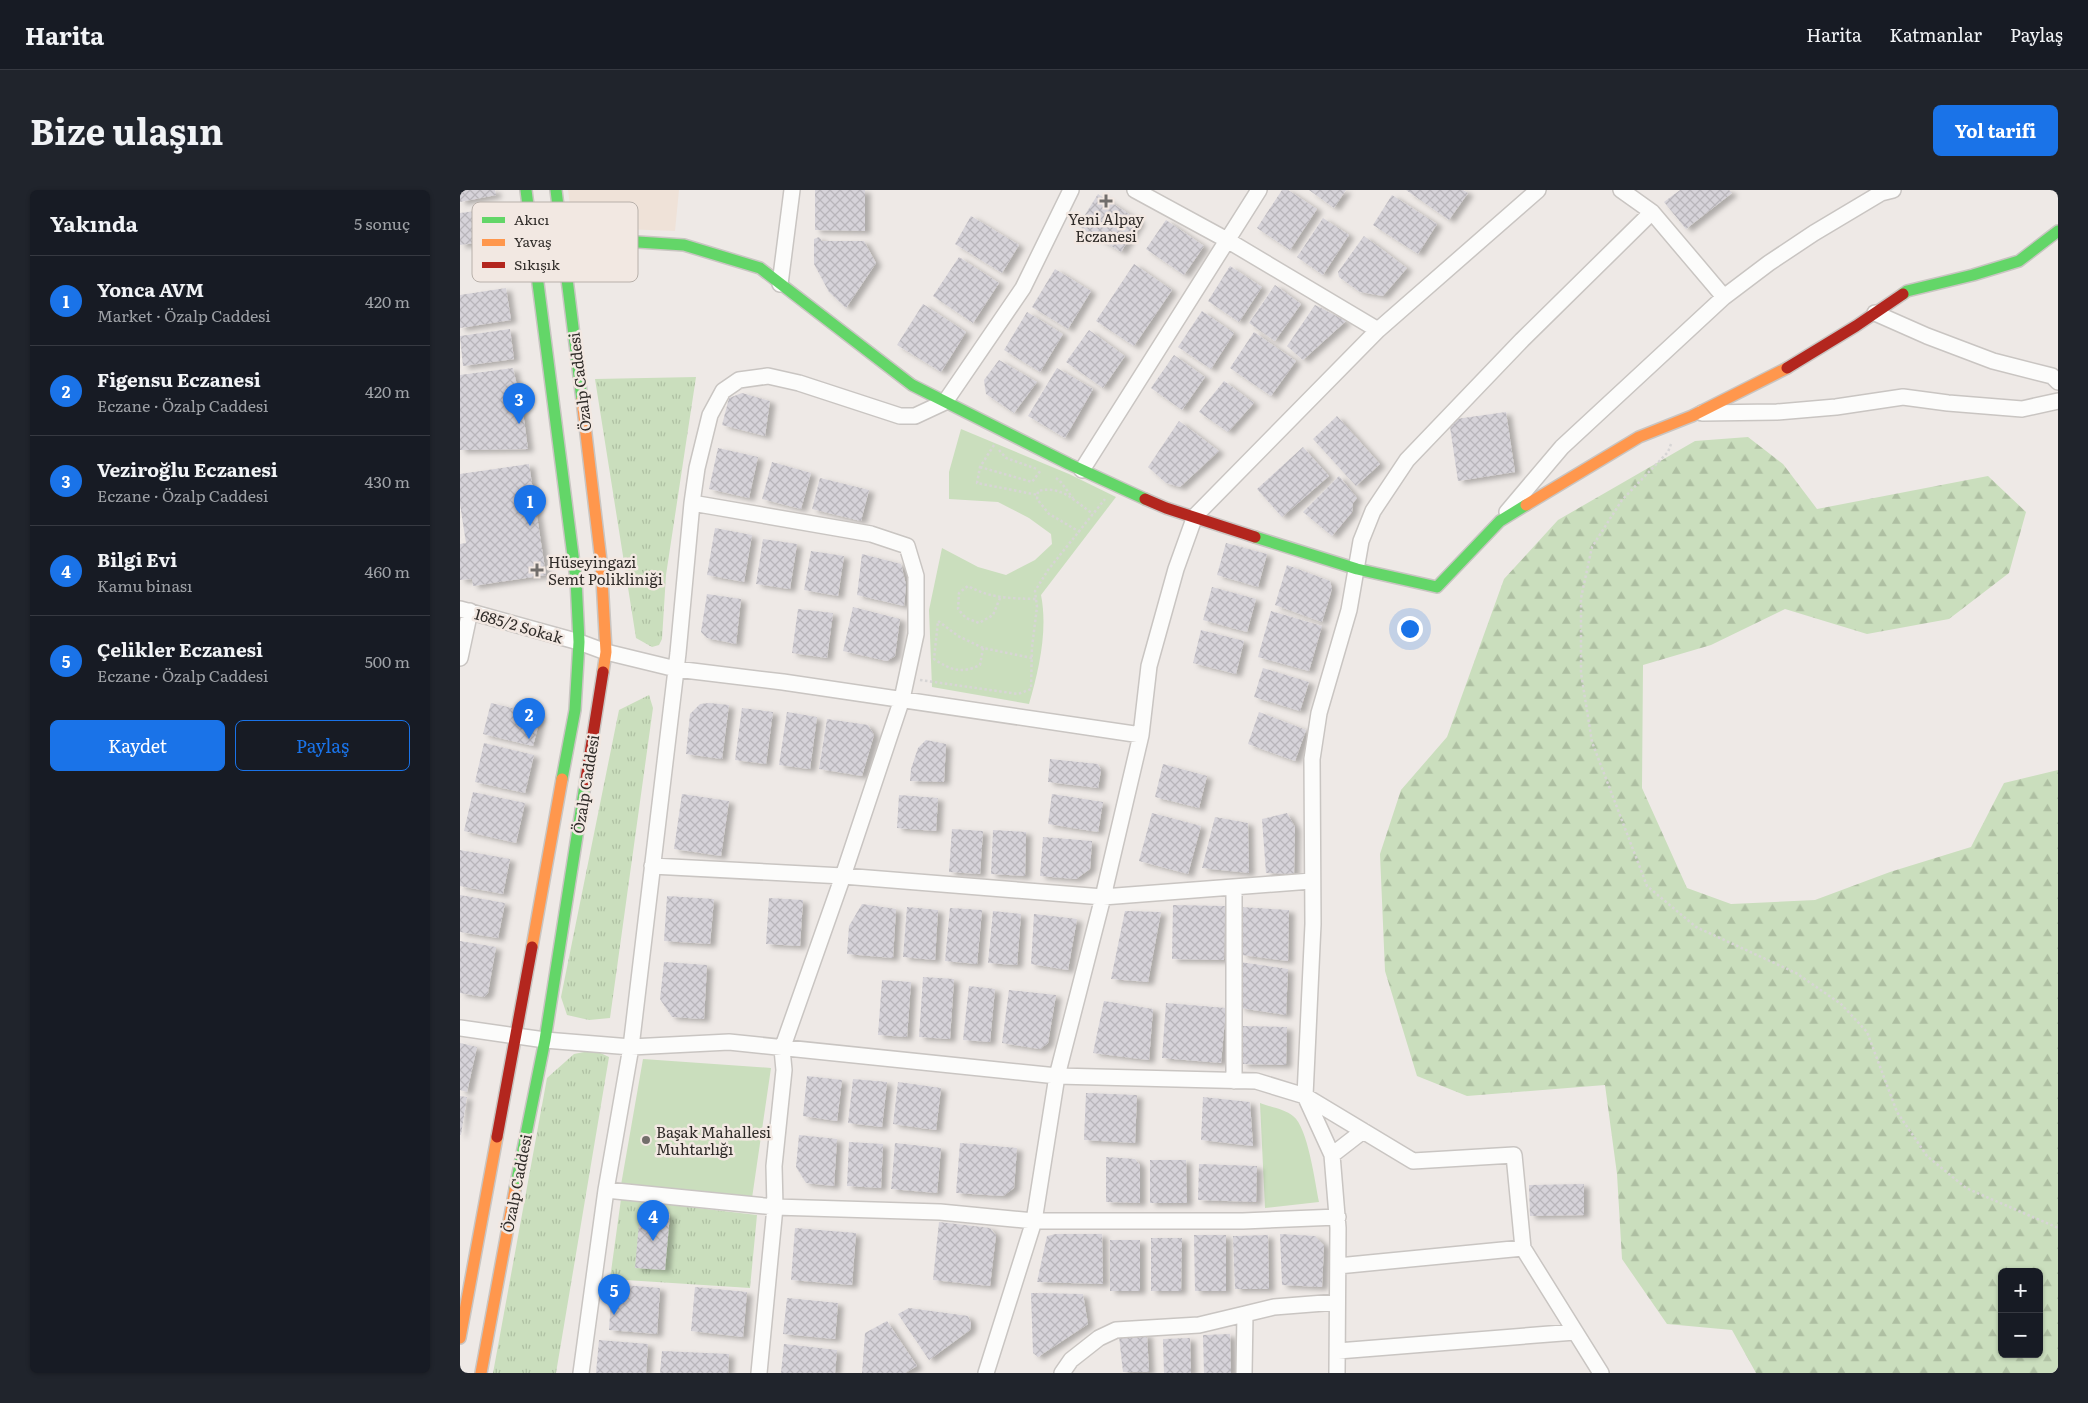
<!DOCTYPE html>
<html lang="tr">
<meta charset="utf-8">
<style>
body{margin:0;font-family:Literata,serif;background:#20242c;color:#f1f3f6}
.controls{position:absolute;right:15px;bottom:15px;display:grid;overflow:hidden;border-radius:8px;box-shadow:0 1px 4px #0004}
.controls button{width:45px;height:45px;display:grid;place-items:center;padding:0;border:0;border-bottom:1px solid #363941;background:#171b24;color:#f1f3f6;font:25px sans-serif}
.you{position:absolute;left:949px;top:438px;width:18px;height:18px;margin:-12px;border:4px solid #fff;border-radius:50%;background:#1a73e8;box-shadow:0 0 0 8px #1a73e833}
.badge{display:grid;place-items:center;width:32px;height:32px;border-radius:50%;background:#1a73e8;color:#fff;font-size:16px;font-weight:700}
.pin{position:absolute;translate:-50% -41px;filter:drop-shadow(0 1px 2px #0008)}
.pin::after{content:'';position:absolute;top:26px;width:18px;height:15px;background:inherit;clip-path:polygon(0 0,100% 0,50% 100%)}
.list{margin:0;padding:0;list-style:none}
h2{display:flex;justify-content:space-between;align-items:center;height:65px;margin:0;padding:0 20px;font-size:21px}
h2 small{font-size:16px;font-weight:400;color:#9ea1a6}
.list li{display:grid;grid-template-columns:32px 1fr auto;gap:15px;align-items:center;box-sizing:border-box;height:90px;padding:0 20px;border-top:1px solid #363941}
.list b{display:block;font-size:19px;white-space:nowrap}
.list p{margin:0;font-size:16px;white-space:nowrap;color:#9ea1a6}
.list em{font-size:16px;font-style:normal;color:#9ea1a6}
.actions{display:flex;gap:10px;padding:15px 20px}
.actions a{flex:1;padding:11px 0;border:1px solid #1a73e8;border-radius:8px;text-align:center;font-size:18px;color:#1a73e8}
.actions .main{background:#1a73e8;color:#fff}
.map{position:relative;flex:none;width:1598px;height:1183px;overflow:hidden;border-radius:8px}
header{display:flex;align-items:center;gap:30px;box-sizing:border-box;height:70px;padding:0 25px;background:#171b24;border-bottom:1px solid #363941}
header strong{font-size:24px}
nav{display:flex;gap:28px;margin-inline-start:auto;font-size:18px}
.intro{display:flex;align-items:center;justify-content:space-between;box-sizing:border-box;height:120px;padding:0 30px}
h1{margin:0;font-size:35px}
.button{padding:12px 22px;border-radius:8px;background:#1a73e8;color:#fff;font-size:18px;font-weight:700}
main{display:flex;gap:30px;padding:0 30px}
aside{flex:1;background:#171b24;border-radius:8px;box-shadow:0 1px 4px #0004}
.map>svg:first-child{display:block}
.education{fill:#efe2d8}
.grass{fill:url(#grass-tufts)}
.forest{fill:url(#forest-firs);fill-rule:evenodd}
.green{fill:#cadebd}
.building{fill:url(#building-cross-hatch);filter:url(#shadow)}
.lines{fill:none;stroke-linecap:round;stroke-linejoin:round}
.street-casing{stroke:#c9c5c2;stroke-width:18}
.fast-casing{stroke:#c9c5c2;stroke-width:14}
.slow-casing{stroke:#c9c5c2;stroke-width:14}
.jam-casing{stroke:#c9c5c2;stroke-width:14}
.path{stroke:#d7d5d5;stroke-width:2.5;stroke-dasharray:2.5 2.5;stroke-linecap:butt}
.street{stroke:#fcfcfb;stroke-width:15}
.fast{stroke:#63d668;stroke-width:11}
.slow{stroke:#ff974d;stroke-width:11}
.jam{stroke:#b3261e;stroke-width:11}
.poi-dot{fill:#726e6b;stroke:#f2e8e2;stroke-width:2}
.labels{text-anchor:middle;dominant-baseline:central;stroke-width:5;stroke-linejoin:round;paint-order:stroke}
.poi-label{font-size:15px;fill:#302c29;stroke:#f2e8e2;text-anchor:start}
.street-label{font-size:15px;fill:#302c29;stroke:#f2e8e2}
.key{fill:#f2e8e2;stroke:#b8b0aa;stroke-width:1}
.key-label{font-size:14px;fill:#302c29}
</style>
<header>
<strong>Harita</strong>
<nav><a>Harita</a><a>Katmanlar</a><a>Paylaş</a></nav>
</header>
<div class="intro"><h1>Bize ulaşın</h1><a class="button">Yol tarifi</a></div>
<main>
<aside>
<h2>Yakında<small>5 sonuç</small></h2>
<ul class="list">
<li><span class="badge">1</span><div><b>Yonca AVM</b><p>Market · Özalp Caddesi</p></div><em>420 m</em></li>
<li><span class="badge">2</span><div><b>Figensu Eczanesi</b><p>Eczane · Özalp Caddesi</p></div><em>420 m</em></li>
<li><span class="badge">3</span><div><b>Veziroğlu Eczanesi</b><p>Eczane · Özalp Caddesi</p></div><em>430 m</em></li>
<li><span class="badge">4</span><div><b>Bilgi Evi</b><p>Kamu binası</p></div><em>460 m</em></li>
<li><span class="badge">5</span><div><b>Çelikler Eczanesi</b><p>Eczane · Özalp Caddesi</p></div><em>500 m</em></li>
</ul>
<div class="actions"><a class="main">Kaydet</a><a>Paylaş</a></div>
</aside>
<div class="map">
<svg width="1598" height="1183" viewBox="0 0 1598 1183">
<defs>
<pattern id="grass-tufts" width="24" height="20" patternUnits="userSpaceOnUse" patternTransform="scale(1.25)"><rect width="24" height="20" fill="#cadebd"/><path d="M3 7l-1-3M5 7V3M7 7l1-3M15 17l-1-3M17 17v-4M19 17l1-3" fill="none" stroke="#aebfa2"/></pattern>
<pattern id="forest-firs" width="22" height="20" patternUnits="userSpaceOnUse" patternTransform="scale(1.25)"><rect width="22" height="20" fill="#cadebd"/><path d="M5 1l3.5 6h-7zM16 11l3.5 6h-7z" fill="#aebfa2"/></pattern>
<pattern id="building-cross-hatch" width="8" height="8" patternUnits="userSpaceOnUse" patternTransform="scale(1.25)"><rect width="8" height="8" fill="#d6d3d9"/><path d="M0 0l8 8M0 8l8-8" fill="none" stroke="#b8b5ba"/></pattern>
<filter id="shadow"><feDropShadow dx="5.5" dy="3" stdDeviation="2.5" flood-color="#0004"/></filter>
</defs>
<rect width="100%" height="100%" fill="#eee9e6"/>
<!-- education -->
<path class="education" d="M 108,0 L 219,0 L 215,41 L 113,37 Z"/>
<!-- grass -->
<path class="grass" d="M 236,187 L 206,385 L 202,449 L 199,455 L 192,457 L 176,448 L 135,189 Z
M 189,505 L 193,518 L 150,828 L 129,830 L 107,825 L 101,807 L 159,520 Z
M 134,860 L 149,867 L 96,1183 L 33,1183 L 87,888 L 114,864 Z
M 161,1009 L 297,1025 L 290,1098 L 150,1089 Z"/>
<!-- forest -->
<path class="forest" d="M 1288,247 L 1323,274 L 1357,319 L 1528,286 L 1566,322 L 1549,383 L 1489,429 L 1407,444 L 1325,419 L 1251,455 L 1183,475 L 1182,598 L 1227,698 L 1271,714 L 1355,710 L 1430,682 L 1511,657 L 1544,593 L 1598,580 L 1598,1183 L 1296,1183 L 1272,1140 L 1207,1134 L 1162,1069 L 1157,984 L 1145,895 L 1007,906 L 957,886 L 925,781 L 920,664 L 941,600 L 987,547 L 1044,389 L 1098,330 L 1235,251 ZM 1542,1082 L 1579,1082 L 1579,1164 L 1542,1164 Z"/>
<!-- green -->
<path class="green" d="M 501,239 L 609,284 L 656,307 L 581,405 C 588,440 579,480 569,514 L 472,497 L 469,420 L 482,358 L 518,377 L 546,385 L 575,370 L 592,354 L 591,344 L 569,328 L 538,312 L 489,309 L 489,282 Z
M 183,869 L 311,878 L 292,1008 L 161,995 Z
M 800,913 C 810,917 825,919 833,926 C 848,937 855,993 859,1012 L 805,1018 Z"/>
<!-- building -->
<path class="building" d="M 0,0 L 35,0 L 36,5 L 0,12 Z
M 355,0 L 405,0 L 405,41 L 355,40 Z
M 822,0 L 828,0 L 857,19 L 830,60 L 797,38 Z
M 849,0 L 886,0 L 874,18 Z
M 946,0 L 1003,0 L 1008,3 L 989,30 Z
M 1220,0 L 1269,0 L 1272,3 L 1226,39 L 1204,12 Z
M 638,4 L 680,31 L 661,62 L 618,36 Z
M 932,5 L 977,34 L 958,64 L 913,35 Z
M 32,19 L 37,50 L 0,55 L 0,23 Z
M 511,26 L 559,55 L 542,83 L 495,54 Z
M 863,28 L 889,45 L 863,85 L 837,67 Z
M 706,30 L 744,56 L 724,85 L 686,59 Z
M 904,46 L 947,78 L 923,106 L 900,102 L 879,87 L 878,82 Z
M 359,47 L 362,51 L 404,51 L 416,73 L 386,118 L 369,102 L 354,74 L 354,49 Z
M 499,67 L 539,93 L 513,133 L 473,106 Z
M 674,74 L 712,100 L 674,156 L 636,131 Z
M 770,76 L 802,97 L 779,132 L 748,111 Z
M 595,79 L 631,101 L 608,139 L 572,117 Z
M 815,95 L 841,114 L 815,151 L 789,133 Z
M 46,98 L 51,130 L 0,138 L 0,105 Z
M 463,114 L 506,142 L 481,182 L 437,155 Z
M 855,115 L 886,131 L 843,170 L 827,156 Z
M 742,121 L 774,143 L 751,179 L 718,157 Z
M 567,122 L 603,144 L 580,182 L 544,160 Z
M 50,139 L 54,169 L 3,176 L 0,146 Z
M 629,140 L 665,166 L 643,198 L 606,172 Z
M 794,142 L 836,171 L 811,206 L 770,178 Z
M 714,165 L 745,187 L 722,220 L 691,198 Z
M 539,170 L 577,192 L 554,223 L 526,204 L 524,190 Z
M 53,178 L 63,222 L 68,259 L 0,260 L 0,185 Z
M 597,178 L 633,199 L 605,248 L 568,226 Z
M 764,191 L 794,213 L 768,242 L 739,222 Z
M 282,203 L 310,211 L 305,246 L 262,235 L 269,208 Z
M 1046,222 L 1055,282 L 998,291 L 989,230 Z
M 877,226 L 920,274 L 896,296 L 853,249 Z
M 719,231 L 759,261 L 720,297 L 706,293 L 688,277 Z
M 843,257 L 869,286 L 822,327 L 797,299 Z
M 258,258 L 298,267 L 289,308 L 249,299 Z
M 312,272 L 351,283 L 341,319 L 302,309 Z
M 69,274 L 86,385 L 13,396 L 12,389 L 0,390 L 0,354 L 6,353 L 0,314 L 0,284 Z
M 879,286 L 897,308 L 893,313 L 892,322 L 872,346 L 843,322 Z
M 360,288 L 409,300 L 401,331 L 352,319 Z
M 255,338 L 292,345 L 284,392 L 247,385 Z
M 303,349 L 337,354 L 330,399 L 296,394 Z
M 766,353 L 807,364 L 798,397 L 757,385 Z
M 351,361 L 384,366 L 378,406 L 344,400 Z
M 402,364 L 441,374 L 446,395 L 444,416 L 397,405 Z
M 827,375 L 870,391 L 872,399 L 862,432 L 815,415 Z
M 752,397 L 796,409 L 787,442 L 743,430 Z
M 247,404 L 281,409 L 276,454 L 247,448 L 241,442 Z
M 393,417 L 440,429 L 435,466 L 427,471 L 383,461 Z
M 338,419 L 373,423 L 367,468 L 332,463 Z
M 811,421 L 862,436 L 849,481 L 798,467 Z
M 741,440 L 784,451 L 776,484 L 733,473 Z
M 803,478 L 849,492 L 840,521 L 794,507 Z
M 31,513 L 81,525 L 73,556 L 23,544 Z
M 249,513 L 269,515 L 262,569 L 226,564 L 230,524 L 240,514 Z
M 282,518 L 313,522 L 306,574 L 275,570 Z
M 327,522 L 357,527 L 350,579 L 319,575 Z
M 799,522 L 846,540 L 835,571 L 788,554 Z
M 367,529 L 408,535 L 414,545 L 402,586 L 359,579 Z
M 466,550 L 486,554 L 484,592 L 450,591 L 451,579 L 458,558 Z
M 24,553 L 74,565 L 65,603 L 15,592 Z
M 590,569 L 638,574 L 641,580 L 638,598 L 588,592 Z
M 703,574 L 747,586 L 739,618 L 695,607 Z
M 13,602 L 65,613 L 56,653 L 4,641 Z
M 222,604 L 269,611 L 261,666 L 214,659 Z
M 592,604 L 643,612 L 638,642 L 588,634 Z
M 439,605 L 478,608 L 476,641 L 437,638 Z
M 692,623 L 741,636 L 728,684 L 679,671 Z
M 827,623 L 835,637 L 834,684 L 806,683 L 802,629 Z
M 755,627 L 788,633 L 789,683 L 742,678 Z
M 492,639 L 523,641 L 520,684 L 489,682 Z
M 533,640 L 566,642 L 565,686 L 531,684 Z
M 583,647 L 632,651 L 630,679 L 616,689 L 580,686 Z
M 0,660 L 50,669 L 43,704 L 0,696 Z
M 0,705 L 45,713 L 38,748 L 0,742 Z
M 207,706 L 254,709 L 250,754 L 204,751 Z
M 309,708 L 343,710 L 340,756 L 306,754 Z
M 402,714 L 436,719 L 433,768 L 387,764 L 389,736 Z
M 713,715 L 765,716 L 764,770 L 712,769 Z
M 447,717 L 478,720 L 475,770 L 443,767 Z
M 781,717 L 829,720 L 828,771 L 782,765 Z
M 490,718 L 522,720 L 517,774 L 485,771 Z
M 533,721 L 561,724 L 557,775 L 528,773 Z
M 665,721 L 701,722 L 688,792 L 651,789 Z
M 574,724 L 617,729 L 608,780 L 571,774 Z
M 0,751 L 36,757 L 28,803 L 24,807 L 0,803 Z
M 204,772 L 247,775 L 244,829 L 212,827 L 200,809 Z
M 780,772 L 828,779 L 826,825 L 780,818 Z
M 463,787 L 494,789 L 490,849 L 459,847 Z
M 422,790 L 451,792 L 447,847 L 418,845 Z
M 509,796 L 535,799 L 530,852 L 503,850 Z
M 549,800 L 596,805 L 588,853 L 580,859 L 542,853 Z
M 644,811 L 693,819 L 689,870 L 633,863 Z
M 706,813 L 766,818 L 761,873 L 702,868 Z
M 783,836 L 827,837 L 826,875 L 782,874 Z
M 0,853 L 17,857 L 7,902 L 0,900 Z
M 347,886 L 382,890 L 377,931 L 343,926 Z
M 393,889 L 427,892 L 422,937 L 388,933 Z
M 438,892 L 481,898 L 476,940 L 433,934 Z
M 626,903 L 677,905 L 675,953 L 624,950 Z
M 0,906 L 7,907 L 1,945 L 0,945 Z
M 743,907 L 790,912 L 793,956 L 741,950 Z
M 339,945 L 377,949 L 374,996 L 346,993 L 336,977 Z
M 389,952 L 423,954 L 421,998 L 387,996 Z
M 435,953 L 481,958 L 477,1003 L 431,999 Z
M 500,953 L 557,958 L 554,998 L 543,1006 L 496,1003 Z
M 646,967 L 675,969 L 680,975 L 680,1013 L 646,1012 Z
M 690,970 L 726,970 L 727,1013 L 690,1013 Z
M 739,974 L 797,976 L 796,1012 L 738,1010 Z
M 1124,994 L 1124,1025 L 1070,1026 L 1069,995 Z
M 180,1021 L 210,1024 L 205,1080 L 175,1078 Z
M 479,1032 L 530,1038 L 536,1045 L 530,1096 L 473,1090 Z
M 335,1038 L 396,1043 L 392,1095 L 331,1090 Z
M 596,1044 L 642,1044 L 643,1094 L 577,1092 L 587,1046 Z
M 820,1044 L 855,1046 L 864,1055 L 862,1097 L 822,1095 Z
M 734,1045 L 766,1045 L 766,1101 L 735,1101 Z
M 808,1045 L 809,1099 L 775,1099 L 773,1046 Z
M 691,1048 L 722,1048 L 721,1101 L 691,1101 Z
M 650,1050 L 680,1050 L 680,1101 L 650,1101 Z
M 152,1094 L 200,1098 L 197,1144 L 149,1140 Z
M 235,1097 L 287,1102 L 283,1147 L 231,1141 Z
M 571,1103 L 623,1104 L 628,1134 L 578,1167 L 573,1163 Z
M 327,1108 L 378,1113 L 375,1149 L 323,1144 Z
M 449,1118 L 508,1126 L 511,1133 L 510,1140 L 469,1170 L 438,1124 Z
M 427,1131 L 457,1176 L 445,1183 L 402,1183 L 405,1143 Z
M 687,1144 L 689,1182 L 663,1182 L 659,1146 Z
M 770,1144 L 771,1183 L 744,1183 L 743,1145 Z
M 730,1148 L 731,1183 L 704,1183 L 703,1149 Z
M 139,1150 L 188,1154 L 186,1183 L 136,1183 Z
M 324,1154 L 377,1160 L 375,1183 L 321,1183 Z
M 202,1161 L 269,1164 L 268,1183 L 200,1183 Z"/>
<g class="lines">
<!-- street casing -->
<g class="street-casing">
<path id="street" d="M 675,0 L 767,50 L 918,140
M 1161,0 L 1192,22 L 1264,107
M 320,94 L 332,0
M 1415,123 L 1467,146 L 1533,171 L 1592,186 L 1598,192
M 1242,223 L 1317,222 L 1376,217 L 1443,207 L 1488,213 L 1562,219 L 1598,211
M 622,280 L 799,0
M 232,313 L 411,344 L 447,356 L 456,386 L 456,444 L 442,509 L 383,686 L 322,859 L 324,880 L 314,976 L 315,1017 L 299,1183
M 1047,322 L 1102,257 L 1264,107 L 1309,73 L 1354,43 L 1421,3 L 1433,0
M 0,419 L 119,452 L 146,462 L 216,479 L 323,492 L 681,545
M 0,468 L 10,421
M 192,676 L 383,686 L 643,707 L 851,691
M 0,838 L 85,850 L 171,857 L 269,852 L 597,886 L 796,891 L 845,906 L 872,965 L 878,1038 L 877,1183
M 774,891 L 774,697
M 872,965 L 903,941
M 146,1000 L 315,1017 L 480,1022 L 574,1031 L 783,1031 L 878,1027
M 878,1076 L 1063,1058
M 878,1161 L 1115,1142
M 121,1183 L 146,1000 L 171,857 L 218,463 L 232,313 L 237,278 L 250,225 L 263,201 L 279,190 L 308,186 L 339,193 L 440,226 L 455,226 L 485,212 L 563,98 L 611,0
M 526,1183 L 574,1031 L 597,886 L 643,707 L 681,545 L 689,476 L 716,379 L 735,326 L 918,140 L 1078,0
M 602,1183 L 611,1170 L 639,1148 L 656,1140 L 739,1135 L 785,1124
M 784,1183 L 785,1124 L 814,1117 L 877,1112
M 1141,1183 L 1063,1058 L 1054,965 L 953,971 L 845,906 L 853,734 L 852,569 L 859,523 L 889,420 L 901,351 L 913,321 L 947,270 L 1062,150 L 1192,22"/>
</g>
<!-- fast casing -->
<g class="fast-casing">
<path id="fast" d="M 66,0 L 116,389 L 119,452 L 115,520 L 102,589
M 96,0 L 122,210
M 101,47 L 224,55 L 300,78 L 452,195 L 609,274 L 685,309
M 1443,104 L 1447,101 L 1513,85 L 1559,71 L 1598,41
M 795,347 L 897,379 L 977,397 L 1040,331 L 1066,315
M 55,999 L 85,850 L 125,595"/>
</g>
<!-- slow casing -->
<g class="slow-casing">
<path id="slow" d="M 122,210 L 141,371 L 146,462 L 143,482
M 1066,315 L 1179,247 L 1232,226 L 1327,178
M 72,757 L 102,589
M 0,1148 L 37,947
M 21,1183 L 55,999"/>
</g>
<!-- jam casing -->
<g class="jam-casing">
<path id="jam" d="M 1327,178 L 1396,136 L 1443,104
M 685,309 L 706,318 L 795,347
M 125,595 L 143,482
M 37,947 L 72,757"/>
</g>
<!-- path -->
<path class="path" d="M 1211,254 L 1208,262 L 1162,310 L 1132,357 L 1121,408 L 1121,483 L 1132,552 L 1187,696 L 1236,737 L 1336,783 L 1381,814 L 1407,842 L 1437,922 L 1467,966 L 1506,998 L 1598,1038
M 534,255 L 520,277 L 517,293 L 578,305
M 539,260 L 546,268 L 577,279
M 520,277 L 572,292 L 581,280
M 596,288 L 600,291 L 613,308
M 620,342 L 589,324 L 577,309 L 578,301 C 602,295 614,311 633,324
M 540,408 L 533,425 L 519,433 L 506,428 L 498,419 L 499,403 L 508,396 C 532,409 550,408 576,409
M 523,458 L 520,475 C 502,484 490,480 474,469 L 478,431 L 498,446 L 523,458 L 572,468
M 460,490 L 558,504 L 571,499 L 572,457 L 577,417 L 575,401 L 588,380 L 645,309"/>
<!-- street -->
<use href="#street" class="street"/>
<!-- fast -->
<use href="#fast" class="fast"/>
<!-- slow -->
<use href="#slow" class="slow"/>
<!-- jam -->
<use href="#jam" class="jam"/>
</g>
<!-- markers -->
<g class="poi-dot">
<path d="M643.5 3.5h5v5h5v5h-5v5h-5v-5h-5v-5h5z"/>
<path d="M74.5 372.5h5v5h5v5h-5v5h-5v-5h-5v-5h5z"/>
<circle cx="186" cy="950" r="5"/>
</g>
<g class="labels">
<!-- poi labels -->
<g class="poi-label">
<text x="646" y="28" text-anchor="middle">Yeni Alpay<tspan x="646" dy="17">Eczanesi</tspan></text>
<text x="88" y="371">Hüseyingazi<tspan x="88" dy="17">Semt Polikliniği</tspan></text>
<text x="196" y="941">Başak Mahallesi<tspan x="196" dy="17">Muhtarlığı</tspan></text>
</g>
<!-- street labels -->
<g class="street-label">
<text transform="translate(119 192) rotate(-97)">Özalp Caddesi</text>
<text transform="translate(59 435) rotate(16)">1685/2 Sokak</text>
<text transform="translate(125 594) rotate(-81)">Özalp Caddesi</text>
<text transform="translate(56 993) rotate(-79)">Özalp Caddesi</text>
</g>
</g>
<!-- legend -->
<rect x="12" y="12" width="166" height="80" rx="8" class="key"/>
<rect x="22" y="27" width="23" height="6" fill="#63d668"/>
<rect x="22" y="49" width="23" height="7" fill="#ff974d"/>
<rect x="22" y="72" width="23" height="6" fill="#b3261e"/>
<g class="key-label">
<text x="54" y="35">Akıcı</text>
<text x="54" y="57">Yavaş</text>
<text x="54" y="80">Sıkışık</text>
</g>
</svg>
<div class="controls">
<button>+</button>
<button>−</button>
</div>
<div class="you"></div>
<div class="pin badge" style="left:70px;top:336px">1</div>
<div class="pin badge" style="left:69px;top:549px">2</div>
<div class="pin badge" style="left:59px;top:234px">3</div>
<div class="pin badge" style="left:193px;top:1051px">4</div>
<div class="pin badge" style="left:154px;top:1125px">5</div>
</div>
</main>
